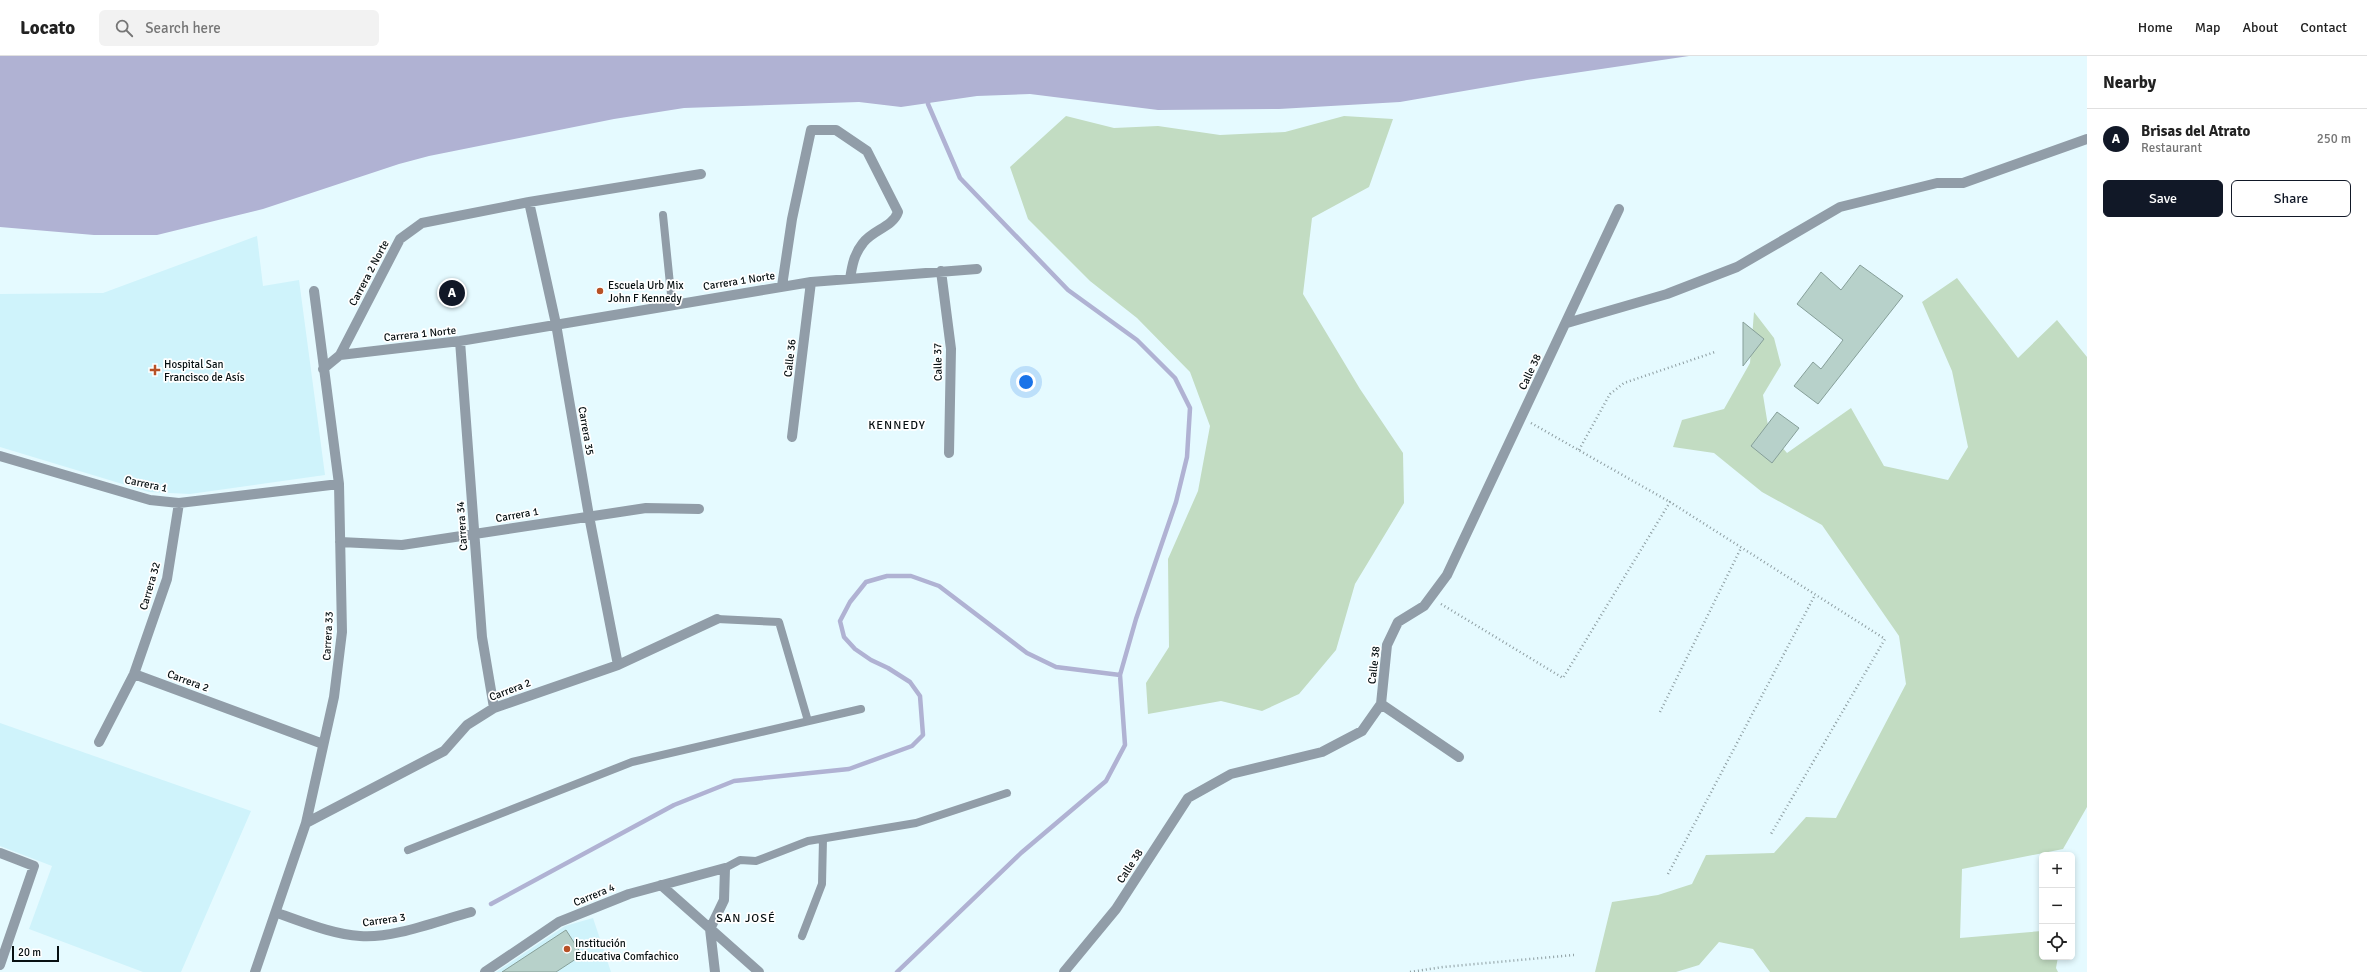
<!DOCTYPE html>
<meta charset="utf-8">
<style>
body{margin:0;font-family:Signika,sans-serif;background:#f2f2f2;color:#222}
.controls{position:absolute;right:12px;bottom:12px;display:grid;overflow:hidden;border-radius:6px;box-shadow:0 2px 6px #0003}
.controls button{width:36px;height:36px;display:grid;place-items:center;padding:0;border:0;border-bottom:1px solid #e0e0e0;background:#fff;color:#222;font:20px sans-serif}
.scale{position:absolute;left:12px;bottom:10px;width:47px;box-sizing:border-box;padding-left:4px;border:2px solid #060f11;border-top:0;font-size:11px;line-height:14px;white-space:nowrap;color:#060f11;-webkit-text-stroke:3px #fff;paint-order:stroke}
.you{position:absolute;left:1026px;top:326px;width:14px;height:14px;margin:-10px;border:3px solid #fff;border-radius:50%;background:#1a73e8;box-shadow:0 0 0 6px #1a73e833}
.badge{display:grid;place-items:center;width:26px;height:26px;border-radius:50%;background:#111827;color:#fff;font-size:13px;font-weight:700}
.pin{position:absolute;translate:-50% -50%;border:2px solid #fff;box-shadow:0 1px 4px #0006}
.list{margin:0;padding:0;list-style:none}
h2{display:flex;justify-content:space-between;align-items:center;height:52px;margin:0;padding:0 16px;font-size:17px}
h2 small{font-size:13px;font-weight:400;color:#767676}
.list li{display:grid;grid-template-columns:26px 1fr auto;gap:12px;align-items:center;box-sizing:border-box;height:60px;padding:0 16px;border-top:1px solid #e0e0e0}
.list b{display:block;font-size:15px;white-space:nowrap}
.list p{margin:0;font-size:13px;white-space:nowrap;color:#767676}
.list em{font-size:13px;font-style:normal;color:#767676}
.actions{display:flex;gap:8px;padding:12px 16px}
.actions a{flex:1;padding:9px 0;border:1px solid #111827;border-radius:6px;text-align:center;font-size:14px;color:#111827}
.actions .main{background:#111827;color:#fff}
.icon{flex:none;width:22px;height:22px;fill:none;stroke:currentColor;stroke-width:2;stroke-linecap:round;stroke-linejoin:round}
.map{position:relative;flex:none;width:2087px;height:916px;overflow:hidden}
header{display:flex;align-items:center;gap:24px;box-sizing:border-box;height:56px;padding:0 20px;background:#fff;border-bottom:1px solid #e0e0e0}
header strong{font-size:19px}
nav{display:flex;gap:22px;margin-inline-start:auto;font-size:14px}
.search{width:280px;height:36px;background:#f2f2f2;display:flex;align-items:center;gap:10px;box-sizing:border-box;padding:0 14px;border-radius:6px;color:#767676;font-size:15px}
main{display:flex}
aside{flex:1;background:#fff}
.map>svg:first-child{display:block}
.built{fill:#cff3fb}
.green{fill:#c2dcc2}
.water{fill:#b0b2d3}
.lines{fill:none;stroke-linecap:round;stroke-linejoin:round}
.stream{stroke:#b0b2d3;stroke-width:4.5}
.building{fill:#b7d1ca;stroke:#869f99}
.path{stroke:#8d9da1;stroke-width:2.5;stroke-dasharray:1 3;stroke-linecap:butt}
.lane{stroke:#919da8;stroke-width:8}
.street{stroke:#919da8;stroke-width:10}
.poi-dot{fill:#b75126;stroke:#fff;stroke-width:1.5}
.labels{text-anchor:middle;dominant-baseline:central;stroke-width:3.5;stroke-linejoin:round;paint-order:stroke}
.street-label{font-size:11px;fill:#060f11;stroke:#fff}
.poi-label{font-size:11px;fill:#060f11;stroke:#fff;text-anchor:start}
.neighbourhood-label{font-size:12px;letter-spacing:1px;fill:#060f11;stroke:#fff}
</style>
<header>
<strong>Locato</strong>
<div class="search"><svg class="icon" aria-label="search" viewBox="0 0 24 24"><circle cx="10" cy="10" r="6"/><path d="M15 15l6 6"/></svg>Search here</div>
<nav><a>Home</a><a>Map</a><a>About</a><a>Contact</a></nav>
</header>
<main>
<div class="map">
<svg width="2087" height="916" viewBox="0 0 2087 916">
<rect width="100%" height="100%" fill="#e5faff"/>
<!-- built -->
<path class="built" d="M 257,180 L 263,230 L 299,224 L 325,419 L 190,438 L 149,436 L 0,391 L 0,238 L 103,237 Z
M 0,667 L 251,755 L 181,916 L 143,916 L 29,873 L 52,810 L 0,790 Z
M 593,862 L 611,916 L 496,916 L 565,870 Z"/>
<!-- green -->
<path class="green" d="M 1066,60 L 1114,72 L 1158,70 L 1220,79 L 1285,76 L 1344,60 L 1393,63 L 1369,131 L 1312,162 L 1303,238 L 1360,333 L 1403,397 L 1404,447 L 1355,528 L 1336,594 L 1299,638 L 1262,655 L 1221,645 L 1148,658 L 1146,627 L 1169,591 L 1168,503 L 1198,435 L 1210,370 L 1190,316 L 1137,262 L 1090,225 L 1028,163 L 1010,111 Z
M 1957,222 L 2018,302 L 2057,264 L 2087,301 L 2087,751 L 2063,793 L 1962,813 L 1960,882 L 2042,875 L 2042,901 L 2058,901 L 2056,912 L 2058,916 L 1770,916 L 1753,893 L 1719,886 L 1699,909 L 1676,916 L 1595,916 L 1612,846 L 1658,839 L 1692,828 L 1706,799 L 1774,797 L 1806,761 L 1836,762 L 1906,628 L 1899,580 L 1822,469 L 1762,436 L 1714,397 L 1673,391 L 1682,364 L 1724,353 L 1750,307 L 1754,256 L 1774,282 L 1781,309 L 1763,339 L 1769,376 L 1787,397 L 1851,352 L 1884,410 L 1948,424 L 1968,391 L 1952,315 L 1922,246 Z"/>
<!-- water -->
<path class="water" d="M 0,0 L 1689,0 L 1527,24 L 1400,46 L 1279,53 L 1158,54 L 1030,38 L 977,40 L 901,51 L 859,46 L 684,52 L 614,63 L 429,100 L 399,108 L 263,153 L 157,179 L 94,179 L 0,171 Z"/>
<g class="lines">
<!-- stream -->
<path class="stream" d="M 491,848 L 674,749 L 734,725 L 849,713 L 912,690 L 923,679 L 920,640 L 910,626 L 888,612 L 871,604 L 855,593 L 844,581 L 840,565 L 850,546 L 866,526 L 887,520 L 911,520 L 939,530 L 1027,597 L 1056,611 L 1120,619
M 897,916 L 1021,797 L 1106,725 L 1125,689 L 1120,619 L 1136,563 L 1176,446 L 1187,401 L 1190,352 L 1175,322 L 1137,284 L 1068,234 L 960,122 L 928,48 L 928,42"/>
</g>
<!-- building -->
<path class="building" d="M 1860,209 L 1903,240 L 1818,348 L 1794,330 L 1813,306 L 1821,313 L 1843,284 L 1797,248 L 1821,216 L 1841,234 Z
M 1743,266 L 1764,283 L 1743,310 Z
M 1777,356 L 1799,372 L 1772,407 L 1751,390 Z
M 566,874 L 582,899 L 556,916 L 502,916 Z"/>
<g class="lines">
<!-- path -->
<path class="path" d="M 1531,367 L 1670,446
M 1579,394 L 1610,338 L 1624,327 L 1715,296
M 1441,548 L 1563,622 L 1670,446 L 1885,583 L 1771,778
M 1660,656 L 1741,492
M 1668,818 L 1815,539
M 1410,916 L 1443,911 L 1574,899"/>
<!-- lane -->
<path class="lane" d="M 663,159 L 672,248
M 717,563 L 779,566 L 808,665
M 408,794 L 632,706 L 861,653
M 725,812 L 740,804 L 756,805 L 808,785 L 916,767 L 1007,737
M 802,880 L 822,828 L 823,783"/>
<!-- street -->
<path class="street" d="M 529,146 L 556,268 L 589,460 L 618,609
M 941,215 L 951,293 L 949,397
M 782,230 L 792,163 L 811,74 L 836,74 L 867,95 L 898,156 C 893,171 872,174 863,187 C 854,198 852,210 850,223
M 1567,267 L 1667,238 L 1737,211 L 1840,151 L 1937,127 L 1963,127 L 2087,83
M 460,285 L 482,581 L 494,652
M 340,299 L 460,285 L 811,226 L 977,213
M 323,313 L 340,299 L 400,183 L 422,167 L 529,146 L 701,118
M 792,381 L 811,226
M 0,400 L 150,444 L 179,447 L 339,428
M 340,486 L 402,489 L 646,452 L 699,453
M 134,618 L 323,688
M 1381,648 L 1459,701
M 99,686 L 134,618 L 167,523 L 179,447
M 306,767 L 444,695 L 467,669 L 494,652 L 618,609 L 717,563
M 0,797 L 34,810 L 0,909
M 661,829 L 759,916
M 277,857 C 304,866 331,878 360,880 C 392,883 440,864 471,856
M 255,916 L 306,767 L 334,641 L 342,576 L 339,428 L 314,235
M 485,916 L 559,866 L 629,838 L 725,812 L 724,844 L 710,873 L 715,916
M 1064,916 L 1116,853 L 1188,742 L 1231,718 L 1322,696 L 1362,675 L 1381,648 L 1387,589 L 1398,566 L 1424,550 L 1447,519 L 1619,153"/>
</g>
<!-- markers -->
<g class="poi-dot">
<circle cx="600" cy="235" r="4"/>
<path d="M153 308h4v4h4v4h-4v4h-4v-4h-4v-4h4z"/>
<circle cx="567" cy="893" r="4"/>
</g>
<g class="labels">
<!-- street labels -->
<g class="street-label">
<text transform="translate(369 217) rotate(-62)">Carrera 2 Norte</text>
<text transform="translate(739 225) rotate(-9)">Carrera 1 Norte</text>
<text transform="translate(420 278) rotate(-6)">Carrera 1 Norte</text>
<text transform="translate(790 302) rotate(-83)">Calle 36</text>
<text transform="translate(938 306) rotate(-91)">Calle 37</text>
<text transform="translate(1530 316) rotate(-65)">Calle 38</text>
<text transform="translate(586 375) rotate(80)">Carrera 35</text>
<text transform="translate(146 428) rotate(12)">Carrera 1</text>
<text transform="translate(517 459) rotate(-10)">Carrera 1</text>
<text transform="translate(462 470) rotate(-94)">Carrera 34</text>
<text transform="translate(150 530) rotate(-74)">Carrera 32</text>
<text transform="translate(328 580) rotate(-87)">Carrera 33</text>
<text transform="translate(1374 609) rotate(-83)">Calle 38</text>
<text transform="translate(188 625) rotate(20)">Carrera 2</text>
<text transform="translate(510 634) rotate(-21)">Carrera 2</text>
<text transform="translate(1130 810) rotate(-57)">Calle 38</text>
<text transform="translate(594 839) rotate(-22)">Carrera 4</text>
<text transform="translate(384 864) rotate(-8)">Carrera 3</text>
</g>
<!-- poi labels -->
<g class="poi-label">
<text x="608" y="229">Escuela Urb Mix<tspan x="608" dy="13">John F Kennedy</tspan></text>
<text x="164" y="308">Hospital San<tspan x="164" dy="13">Francisco de Asís</tspan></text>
<text x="575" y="887">Institución<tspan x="575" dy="13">Educativa Comfachico</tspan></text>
</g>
<!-- neighbourhood labels -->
<g class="neighbourhood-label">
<text x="897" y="369">KENNEDY</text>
<text x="746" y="862">SAN JOSÉ</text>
</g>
</g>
</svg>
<div class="controls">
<button>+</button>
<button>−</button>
<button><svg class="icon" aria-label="locate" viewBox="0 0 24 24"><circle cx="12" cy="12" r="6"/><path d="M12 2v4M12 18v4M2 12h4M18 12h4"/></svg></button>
</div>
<div class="scale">20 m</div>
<div class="you"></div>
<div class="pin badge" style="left:452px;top:237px">A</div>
</div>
<aside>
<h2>Nearby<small></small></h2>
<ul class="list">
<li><span class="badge">A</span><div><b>Brisas del Atrato</b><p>Restaurant</p></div><em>250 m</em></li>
</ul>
<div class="actions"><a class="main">Save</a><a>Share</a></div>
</aside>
</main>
